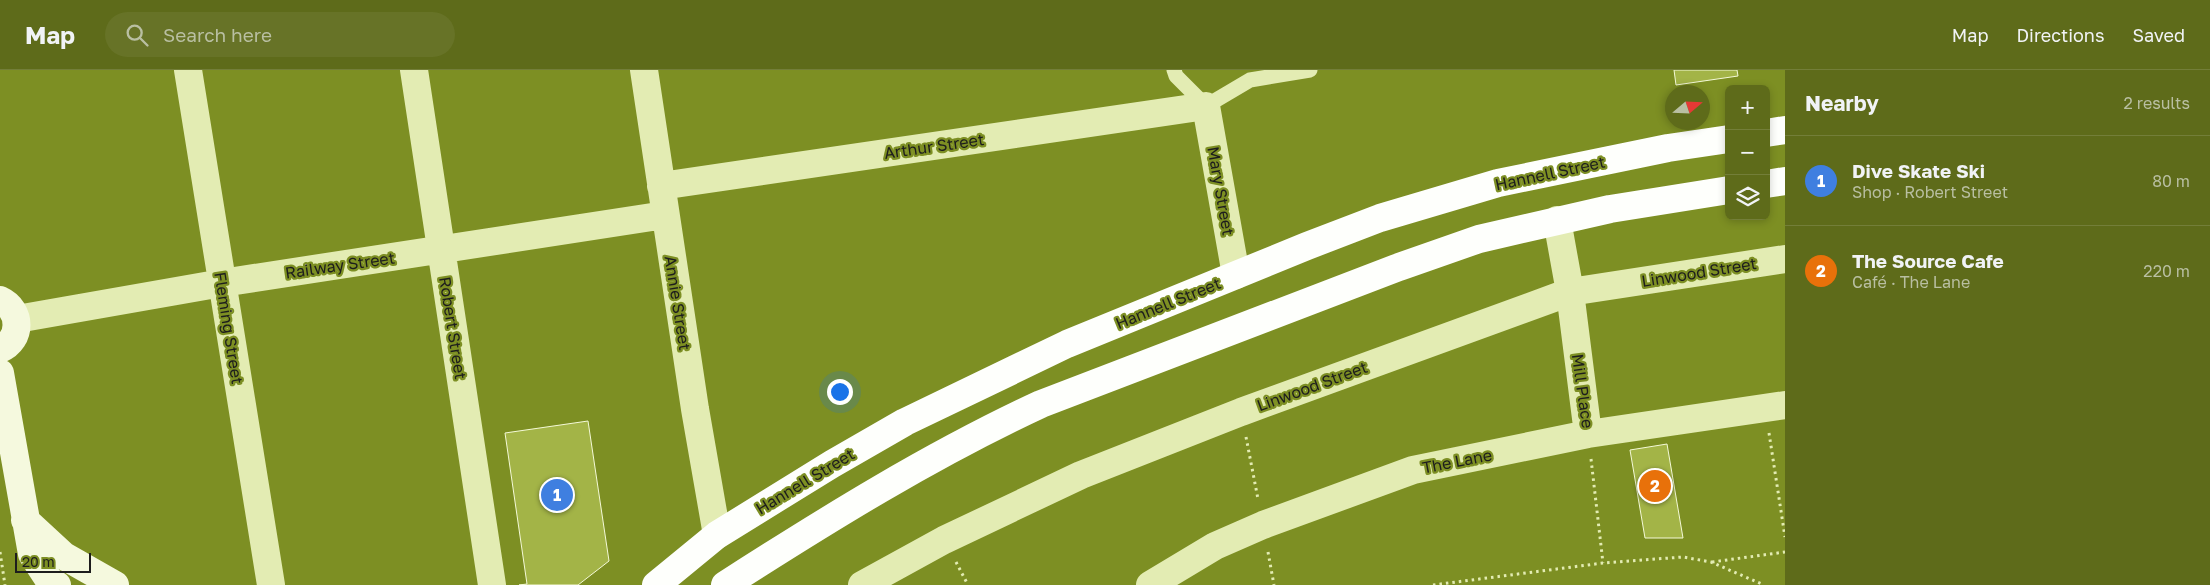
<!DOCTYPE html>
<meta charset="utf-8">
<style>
body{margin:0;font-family:"Golos Text",sans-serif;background:#677327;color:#f1f3f6}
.controls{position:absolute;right:15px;top:15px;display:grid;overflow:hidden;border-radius:8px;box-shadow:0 2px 8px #0003}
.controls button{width:45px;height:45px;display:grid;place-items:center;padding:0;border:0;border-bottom:1px solid #737e39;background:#5e6b1a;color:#f1f3f6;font:25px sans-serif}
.compass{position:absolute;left:1665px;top:15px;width:45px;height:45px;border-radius:50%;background:#5e6b1a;box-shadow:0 2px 8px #0003;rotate:71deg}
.scale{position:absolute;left:15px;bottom:12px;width:76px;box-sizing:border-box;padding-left:5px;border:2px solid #1d1d1d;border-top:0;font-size:14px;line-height:18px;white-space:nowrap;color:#1d1d1d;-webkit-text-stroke:4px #7d8f23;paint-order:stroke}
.you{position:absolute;left:839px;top:321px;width:18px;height:18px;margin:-12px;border:4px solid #fff;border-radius:50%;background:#1a73e8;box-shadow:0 0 0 8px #1a73e833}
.badge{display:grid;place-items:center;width:32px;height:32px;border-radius:50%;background:#ccbaf6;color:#fff;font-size:16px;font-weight:700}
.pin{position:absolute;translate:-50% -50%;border:2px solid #fff;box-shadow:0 1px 5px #0006}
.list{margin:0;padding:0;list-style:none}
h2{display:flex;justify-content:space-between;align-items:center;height:65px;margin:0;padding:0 20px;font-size:21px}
h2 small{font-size:16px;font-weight:400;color:#b9bfa2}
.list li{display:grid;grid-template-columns:32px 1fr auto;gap:15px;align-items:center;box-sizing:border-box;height:90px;padding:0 20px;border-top:1px solid #737e39}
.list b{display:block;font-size:19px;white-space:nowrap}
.list p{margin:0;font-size:16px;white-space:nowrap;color:#b9bfa2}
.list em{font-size:16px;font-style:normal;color:#b9bfa2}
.icon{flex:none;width:28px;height:28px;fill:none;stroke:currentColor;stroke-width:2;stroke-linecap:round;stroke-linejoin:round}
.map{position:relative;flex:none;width:1785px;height:515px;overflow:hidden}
header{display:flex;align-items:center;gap:30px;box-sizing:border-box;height:70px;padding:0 25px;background:#5e6b1a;border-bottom:1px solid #737e39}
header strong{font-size:24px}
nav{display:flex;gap:28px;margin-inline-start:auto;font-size:18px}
.search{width:350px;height:45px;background:#677327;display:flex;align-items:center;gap:12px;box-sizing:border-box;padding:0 18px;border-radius:28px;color:#b9bfa2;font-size:19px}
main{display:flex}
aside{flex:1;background:#5e6b1a}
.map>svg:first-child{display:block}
.building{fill:#a3b447;stroke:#f4f9d8}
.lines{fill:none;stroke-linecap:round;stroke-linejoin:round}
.path{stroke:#e3ecb3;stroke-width:3;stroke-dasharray:2.5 4;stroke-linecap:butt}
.service{stroke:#e3ecb3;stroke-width:15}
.minor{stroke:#e3ecb3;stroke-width:28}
.secondary{stroke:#f5f9de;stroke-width:28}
.trunk{stroke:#fefffc;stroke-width:28}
.labels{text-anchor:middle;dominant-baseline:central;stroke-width:4.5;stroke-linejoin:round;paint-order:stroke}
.street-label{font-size:16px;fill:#1d1d1d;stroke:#7d8f23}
</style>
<header>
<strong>Map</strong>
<div class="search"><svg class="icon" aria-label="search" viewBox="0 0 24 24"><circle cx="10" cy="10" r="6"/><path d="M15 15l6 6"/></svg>Search here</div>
<nav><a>Map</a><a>Directions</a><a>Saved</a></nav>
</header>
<main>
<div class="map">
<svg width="1785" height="515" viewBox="0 0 1785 515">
<rect width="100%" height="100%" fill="#7d8f23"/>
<!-- building -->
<path class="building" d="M 1674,0 L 1737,0 L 1738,6 L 1676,15 Z
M 588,351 L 609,491 L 578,515 L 519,515 L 527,514 L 505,363 Z
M 1667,374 L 1683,468 L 1645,468 L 1630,380 Z"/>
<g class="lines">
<!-- path -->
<path class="path" d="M 1769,363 L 1785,467
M 1246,367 L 1258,429
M 1591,389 L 1603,493
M 0,482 L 5,515
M 1268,482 L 1274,515
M 956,492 L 968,515
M 1712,492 L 1785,482
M 1433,515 L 1603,493 L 1683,487 L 1711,492 L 1764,515"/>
<!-- service -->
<path class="service" d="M 1174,0 L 1176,6 L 1206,36 L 1250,10 L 1310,0"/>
<!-- minor -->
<path class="minor" d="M 188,0 L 271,515
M 414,0 L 492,515
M 644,0 L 695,339 L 717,465
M 661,116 L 1206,36 L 1236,205
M 1557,150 L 1570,222 L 1588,364
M 17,249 L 222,213 L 665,145
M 862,515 L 944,470 L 1081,405 L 1241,342 L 1570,222 L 1785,189
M 1150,515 L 1215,476 L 1263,455 L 1413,400 L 1588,364 L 1785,335"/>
<!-- secondary -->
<path class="secondary" d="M 0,230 C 22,240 22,270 0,279
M 0,303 L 32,484 L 49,510 L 57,515
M 25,450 L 64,486 L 115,515"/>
<!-- trunk -->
<path class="trunk" d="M 1766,63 L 1785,60
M 1766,114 L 1785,111
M 656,515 L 717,465 L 832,394 L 905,352 L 1067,274 L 1307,176 L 1380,148 L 1498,113 L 1668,78 L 1729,69
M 725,515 C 828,449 931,385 1041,334 L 1399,197 L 1479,169 L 1610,139 L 1729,120"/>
</g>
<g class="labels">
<!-- street labels -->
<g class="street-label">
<text transform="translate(934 76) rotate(-8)">Arthur Street</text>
<text transform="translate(1550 103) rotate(-12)">Hannell Street</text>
<text transform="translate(1221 121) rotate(80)">Mary Street</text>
<text transform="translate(340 195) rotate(-8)">Railway Street</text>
<text transform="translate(1699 202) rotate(-9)">Linwood Street</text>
<text transform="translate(678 233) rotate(81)">Annie Street</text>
<text transform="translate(1168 233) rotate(-22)">Hannell Street</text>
<text transform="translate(229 258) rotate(81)">Fleming Street</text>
<text transform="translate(453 258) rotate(81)">Robert Street</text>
<text transform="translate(1312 316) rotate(-20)">Linwood Street</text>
<text transform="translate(1583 321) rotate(82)">Mill Place</text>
<text transform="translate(1457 391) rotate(-11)">The Lane</text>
<text transform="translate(805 411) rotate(-31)">Hannell Street</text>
</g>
</g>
</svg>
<div class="controls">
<button>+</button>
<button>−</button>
<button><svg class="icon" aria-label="layers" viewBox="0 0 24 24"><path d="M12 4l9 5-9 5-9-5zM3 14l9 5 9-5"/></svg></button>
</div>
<svg class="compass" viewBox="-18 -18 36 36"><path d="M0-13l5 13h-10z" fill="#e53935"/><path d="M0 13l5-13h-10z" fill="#b9bfa2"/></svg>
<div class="scale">20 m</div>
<div class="you"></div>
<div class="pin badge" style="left:557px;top:425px;background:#3f7fe0">1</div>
<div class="pin badge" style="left:1655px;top:416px;background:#e8710a">2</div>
</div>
<aside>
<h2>Nearby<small>2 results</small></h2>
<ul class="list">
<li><span class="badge" style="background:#3f7fe0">1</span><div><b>Dive Skate Ski</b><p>Shop · Robert Street</p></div><em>80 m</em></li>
<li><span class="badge" style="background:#e8710a">2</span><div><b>The Source Cafe</b><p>Café · The Lane</p></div><em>220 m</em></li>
</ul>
</aside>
</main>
